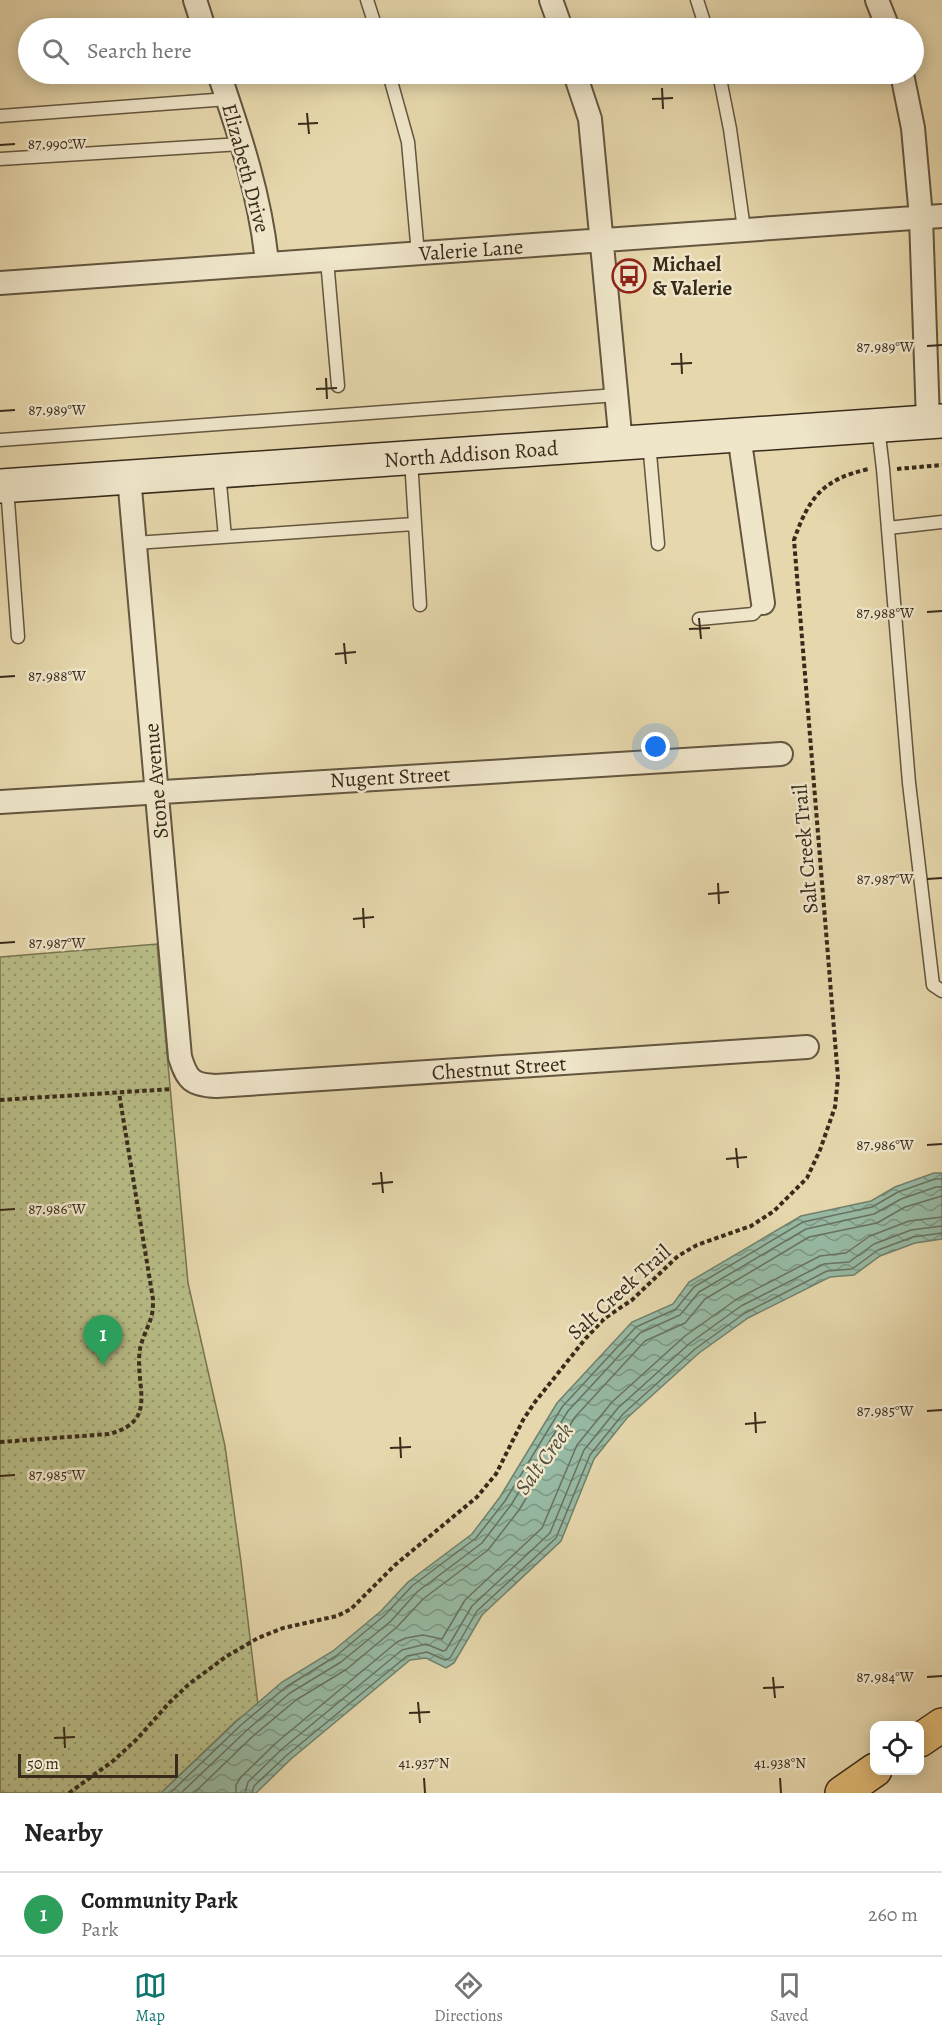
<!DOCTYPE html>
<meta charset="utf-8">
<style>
body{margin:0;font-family:Alegreya,serif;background:#f2f2f2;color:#222}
.controls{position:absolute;right:18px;bottom:18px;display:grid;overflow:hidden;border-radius:12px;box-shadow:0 3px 15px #0003}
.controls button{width:54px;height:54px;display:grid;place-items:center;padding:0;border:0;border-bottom:2px solid #e0e0e0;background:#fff;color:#222;font:30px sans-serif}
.scale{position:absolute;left:18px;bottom:15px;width:160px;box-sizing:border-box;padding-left:6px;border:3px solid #392b1b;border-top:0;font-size:16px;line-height:21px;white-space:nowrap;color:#392b1b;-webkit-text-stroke:4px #efe5c9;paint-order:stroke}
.you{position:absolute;left:656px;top:747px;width:21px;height:21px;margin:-15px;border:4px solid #fff;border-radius:50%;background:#1a73e8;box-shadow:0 0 0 9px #1a73e833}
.badge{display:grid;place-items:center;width:39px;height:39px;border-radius:50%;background:#0f766e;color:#fff;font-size:20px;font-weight:700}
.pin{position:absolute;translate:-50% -50px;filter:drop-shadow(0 2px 3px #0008)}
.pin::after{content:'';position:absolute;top:32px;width:21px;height:18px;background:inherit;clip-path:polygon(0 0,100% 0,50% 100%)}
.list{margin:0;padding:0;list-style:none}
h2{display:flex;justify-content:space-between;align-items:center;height:78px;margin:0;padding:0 24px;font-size:26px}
h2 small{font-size:20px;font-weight:400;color:#767676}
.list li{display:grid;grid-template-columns:39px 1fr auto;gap:18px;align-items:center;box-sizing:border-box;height:84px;padding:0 24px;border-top:2px solid #e0e0e0}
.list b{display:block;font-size:22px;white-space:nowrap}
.list p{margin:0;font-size:20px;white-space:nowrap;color:#767676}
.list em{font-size:20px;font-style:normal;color:#767676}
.icon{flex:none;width:33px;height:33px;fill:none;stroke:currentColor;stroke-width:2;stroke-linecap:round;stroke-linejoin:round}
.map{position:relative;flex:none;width:942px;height:1793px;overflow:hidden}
.search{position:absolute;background:#fff;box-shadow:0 3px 15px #0003;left:18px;right:18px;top:18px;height:66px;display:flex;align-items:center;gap:15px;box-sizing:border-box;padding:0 21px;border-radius:33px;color:#767676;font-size:22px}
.sheet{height:162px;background:#fff}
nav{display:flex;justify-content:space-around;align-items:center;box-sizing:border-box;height:84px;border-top:2px solid #e0e0e0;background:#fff;font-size:16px;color:#767676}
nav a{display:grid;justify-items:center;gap:3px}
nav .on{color:#0f766e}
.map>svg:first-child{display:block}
.park{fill:url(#park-dots);stroke:#787451;stroke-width:1.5}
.water{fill:url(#water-waves);stroke:#71816d;stroke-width:1.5}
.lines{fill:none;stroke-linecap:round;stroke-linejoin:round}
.shore{stroke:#687260;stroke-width:1.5}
.lane-casing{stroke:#64563f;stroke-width:15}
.street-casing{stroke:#64563f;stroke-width:26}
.secondary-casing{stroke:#392b1b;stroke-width:36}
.highway-casing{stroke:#392b1b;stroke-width:36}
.path{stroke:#392b1b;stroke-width:4;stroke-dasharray:4.5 3;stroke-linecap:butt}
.lane{stroke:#efe5c9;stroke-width:12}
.street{stroke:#efe5c9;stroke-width:22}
.secondary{stroke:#efe5c9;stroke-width:33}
.highway{stroke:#e3bc76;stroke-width:33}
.ticks{fill:none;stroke:#392b1b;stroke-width:2}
.labels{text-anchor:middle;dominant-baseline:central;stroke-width:5;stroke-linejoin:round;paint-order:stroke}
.street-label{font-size:21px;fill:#392b1b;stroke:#efe5c9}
.poi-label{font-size:21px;font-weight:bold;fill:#392b1b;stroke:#efe5c9;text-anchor:start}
.water-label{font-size:22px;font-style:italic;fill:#504f3d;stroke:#efe5c9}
.ticks-label{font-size:15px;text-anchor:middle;fill:#392b1b;stroke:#efe5c9;stroke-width:5;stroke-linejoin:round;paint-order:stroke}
</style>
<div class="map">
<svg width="942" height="1793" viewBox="0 0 942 1793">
<defs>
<pattern id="park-dots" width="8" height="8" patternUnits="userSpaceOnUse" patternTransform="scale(1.5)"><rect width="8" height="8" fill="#b8bd87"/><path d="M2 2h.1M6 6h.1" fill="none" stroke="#979a6e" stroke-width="1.8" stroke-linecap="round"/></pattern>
<pattern id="water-waves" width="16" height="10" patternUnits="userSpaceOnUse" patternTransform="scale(1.5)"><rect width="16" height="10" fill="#97baa4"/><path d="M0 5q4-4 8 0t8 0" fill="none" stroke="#7c9785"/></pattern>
</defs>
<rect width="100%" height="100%" fill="#e6d7ac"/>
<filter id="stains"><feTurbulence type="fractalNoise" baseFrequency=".00333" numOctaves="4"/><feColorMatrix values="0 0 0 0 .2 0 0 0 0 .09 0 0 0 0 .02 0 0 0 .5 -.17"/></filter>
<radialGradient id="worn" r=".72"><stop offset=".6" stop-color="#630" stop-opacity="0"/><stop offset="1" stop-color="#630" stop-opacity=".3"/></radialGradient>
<!-- park -->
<path class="park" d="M 157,944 L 188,1283 L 225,1446 L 241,1562 L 258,1705 L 237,1720 L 161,1793 L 0,1793 L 0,957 Z"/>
<!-- water -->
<path class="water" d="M 934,1173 L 942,1173 L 942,1239 L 915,1243 L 880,1256 L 854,1275 L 830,1277 L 748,1318 L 699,1353 L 627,1418 L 594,1459 L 561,1541 L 482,1615 L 454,1663 L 446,1668 L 426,1658 L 410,1660 L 291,1759 L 256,1793 L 161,1793 L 238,1720 L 282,1682 L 333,1651 L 381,1611 L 408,1582 L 472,1534 L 500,1497 L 557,1403 L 632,1322 L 673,1304 L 689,1282 L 801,1216 L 871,1201 L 895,1187 Z"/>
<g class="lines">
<!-- shore -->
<path class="shore" d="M 170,1793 L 241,1725 L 286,1687 L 336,1656 L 385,1615 L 412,1586 L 476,1538 L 505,1501 L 562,1407 L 636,1327 L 676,1309 L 694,1287 L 803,1222 L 872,1207 L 898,1192 L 935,1179 L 942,1179
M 181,1793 L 246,1731 L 290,1693 L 341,1662 L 391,1621 L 417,1592 L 482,1543 L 511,1505 L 568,1411 L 640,1333 L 680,1315 L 699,1292 L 806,1229 L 874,1214 L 901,1199 L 936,1187 L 942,1187
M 194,1793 L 252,1737 L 296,1700 L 347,1669 L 397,1627 L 423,1599 L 488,1550 L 519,1510 L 575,1417 L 645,1341 L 685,1323 L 705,1299 L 809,1237 L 877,1223 L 905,1207 L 942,1196
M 236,1793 L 236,1785 L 241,1777 L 276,1743 L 397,1642 L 406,1638 L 423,1635 L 442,1639 L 465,1600 L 542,1528 L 577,1445 L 612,1402 L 685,1336 L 737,1299 L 820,1256 L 846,1253 L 870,1236 L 909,1221 L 942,1217
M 245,1793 L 248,1782 L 282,1749 L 402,1650 L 426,1644 L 443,1651 L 446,1650 L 472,1606 L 550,1533 L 584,1450 L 618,1408 L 690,1343 L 741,1306 L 824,1264 L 849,1262 L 874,1244 L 911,1230 L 942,1226
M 252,1793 L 254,1786 L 287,1755 L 407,1656 L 427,1652 L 445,1660 L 450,1658 L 477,1611 L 556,1538 L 590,1455 L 623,1414 L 695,1349 L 745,1313 L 827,1271 L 852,1269 L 878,1250 L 913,1237 L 942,1233"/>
<!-- lane casing -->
<g class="lane-casing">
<path id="lane" d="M 367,0 L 376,28
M 697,0 L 706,28
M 389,74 L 408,142 L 418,254
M 719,74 L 730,129 L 744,229
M 0,116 L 228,99
M 0,159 L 241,144
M 327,260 L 338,386
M 878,427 L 883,469 L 909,783 L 933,985 L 942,991
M 0,440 L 617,395
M 649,442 L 658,544
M 411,459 L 420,605
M 219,473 L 225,537
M 7,487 L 18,637
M 888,528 L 942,522
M 135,543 L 414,524
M 699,619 L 753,614 L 763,603"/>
</g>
<!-- street casing -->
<g class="street-casing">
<path id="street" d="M 195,0 L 204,28
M 551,0 L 561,28
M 877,0 L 888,28
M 219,74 C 240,135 261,199 267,263
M 575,74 L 590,119 L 621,444
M 902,74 L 913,128 L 921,217 L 928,421
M 0,283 L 942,216
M 739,435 L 763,603
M 129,477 L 180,1057 C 187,1080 192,1085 216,1086 L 807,1047
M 0,802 L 781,754"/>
</g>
<!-- secondary casing -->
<g class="secondary-casing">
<path id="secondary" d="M 0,486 L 942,421"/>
</g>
<!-- highway casing -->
<g class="highway-casing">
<path id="highway" d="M 920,1740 L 942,1725
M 842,1793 L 875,1770"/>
</g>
<!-- path -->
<path class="path" d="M 897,469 L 942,465
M 0,1100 L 172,1089
M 0,1442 L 109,1434 C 160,1421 134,1386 140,1349 C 142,1338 148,1328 151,1318 C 153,1312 153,1305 153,1299 L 119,1093
M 69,1793 L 113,1761 L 137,1739 L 169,1703 L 189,1684 L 227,1656 L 258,1638 L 283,1628 L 337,1616 L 351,1609 L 395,1565 L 477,1497 L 496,1474 L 523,1420 L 535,1402 L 586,1338 L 605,1318 L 632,1300 L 678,1256 L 697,1245 L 751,1226 L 774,1211 L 807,1178 L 820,1150 L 835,1107 L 838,1078 L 794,540 C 809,497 823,479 869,469"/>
<!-- lane -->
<use href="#lane" class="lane"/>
<!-- street -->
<use href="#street" class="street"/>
<!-- secondary -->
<use href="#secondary" class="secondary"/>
<!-- highway -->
<use href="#highway" class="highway"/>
</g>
<!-- ticks -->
<path class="ticks" d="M 662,88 L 663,109M 652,99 L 673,98M 307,113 L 309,134M 298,124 L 318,123M 0,145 L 15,144M 927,346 L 942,345M 681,353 L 682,374M 671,364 L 692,363M 326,378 L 327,399M 316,389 L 337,388M 0,411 L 15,410M 927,612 L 942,611M 699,618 L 701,639M 689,629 L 710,628M 344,643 L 346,664M 335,654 L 356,652M 0,677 L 15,676M 927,879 L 942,878M 718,883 L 719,904M 708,894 L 729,892M 363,908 L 364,928M 353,919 L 374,917M 0,943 L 15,942M 927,1145 L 942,1144M 736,1148 L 738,1168M 726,1159 L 747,1157M 381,1172 L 383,1193M 372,1184 L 393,1182M 0,1210 L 15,1209M 927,1411 L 942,1410M 755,1412 L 756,1433M 745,1424 L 766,1422M 400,1437 L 401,1458M 390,1448 L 411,1447M 0,1476 L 15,1475M 773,1677 L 775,1698M 927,1677 L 942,1676M 763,1688 L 784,1687M 418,1702 L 420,1723M 409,1713 L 430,1712M 64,1727 L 65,1748M 54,1738 L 75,1737M 424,1778 L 425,1793M 780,1778 L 781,1793"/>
<!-- icons -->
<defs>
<g id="bus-ring" transform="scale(1.725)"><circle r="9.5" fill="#efe5c9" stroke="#8f2418" stroke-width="1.5"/><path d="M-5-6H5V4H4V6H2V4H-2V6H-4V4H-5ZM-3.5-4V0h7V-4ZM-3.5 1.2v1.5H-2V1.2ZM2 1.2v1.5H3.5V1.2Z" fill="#8f2418"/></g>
</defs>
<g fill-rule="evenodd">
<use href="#bus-ring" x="629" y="276"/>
</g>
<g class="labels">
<!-- street labels -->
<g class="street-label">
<text transform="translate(246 168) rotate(75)">Elizabeth Drive</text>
<text transform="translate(471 250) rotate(-4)">Valerie Lane</text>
<text transform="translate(471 454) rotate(-4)">North Addison Road</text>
<text transform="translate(390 777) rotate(-3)">Nugent Street</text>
<text transform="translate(156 781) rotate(-95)">Stone Avenue</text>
<text transform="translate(805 849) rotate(-95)">Salt Creek Trail</text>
<text transform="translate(499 1068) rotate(-4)">Chestnut Street</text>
<text transform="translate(619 1292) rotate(-42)">Salt Creek Trail</text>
</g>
<!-- poi labels -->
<g class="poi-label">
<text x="652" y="264">Michael<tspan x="652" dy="24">&amp; Valerie</tspan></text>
</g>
<!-- water labels -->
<g class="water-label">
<text transform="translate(544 1459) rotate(-54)">Salt Creek</text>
</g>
</g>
<g class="ticks-label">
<text x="57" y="149">87.990°W</text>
<text x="885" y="352">87.989°W</text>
<text x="57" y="415">87.989°W</text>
<text x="885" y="618">87.988°W</text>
<text x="57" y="681">87.988°W</text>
<text x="885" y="884">87.987°W</text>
<text x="57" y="948">87.987°W</text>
<text x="885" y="1150">87.986°W</text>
<text x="57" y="1214">87.986°W</text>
<text x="885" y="1416">87.985°W</text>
<text x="57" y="1480">87.985°W</text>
<text x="885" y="1682">87.984°W</text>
<text x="424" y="1768">41.937°N</text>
<text x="780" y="1768">41.938°N</text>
</g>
<rect width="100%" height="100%" filter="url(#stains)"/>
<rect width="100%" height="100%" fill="url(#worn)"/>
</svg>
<div class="controls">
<button><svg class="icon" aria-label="locate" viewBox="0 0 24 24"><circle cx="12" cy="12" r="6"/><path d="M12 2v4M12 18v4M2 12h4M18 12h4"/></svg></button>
</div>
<div class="scale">50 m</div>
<div class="you"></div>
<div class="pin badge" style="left:103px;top:1365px;background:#2e9e5b">1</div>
<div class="search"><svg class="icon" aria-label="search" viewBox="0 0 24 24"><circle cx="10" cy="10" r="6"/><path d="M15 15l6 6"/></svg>Search here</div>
</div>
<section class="sheet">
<h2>Nearby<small></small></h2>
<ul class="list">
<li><span class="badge" style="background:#2e9e5b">1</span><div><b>Community Park</b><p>Park</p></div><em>260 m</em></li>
</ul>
</section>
<nav>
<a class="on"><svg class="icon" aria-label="map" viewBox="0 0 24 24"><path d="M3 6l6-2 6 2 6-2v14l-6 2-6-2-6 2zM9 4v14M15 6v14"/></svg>Map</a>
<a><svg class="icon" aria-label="directions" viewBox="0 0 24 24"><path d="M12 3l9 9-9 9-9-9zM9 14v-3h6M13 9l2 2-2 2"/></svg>Directions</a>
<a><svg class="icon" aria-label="saved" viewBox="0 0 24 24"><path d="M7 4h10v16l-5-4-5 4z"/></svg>Saved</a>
</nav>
